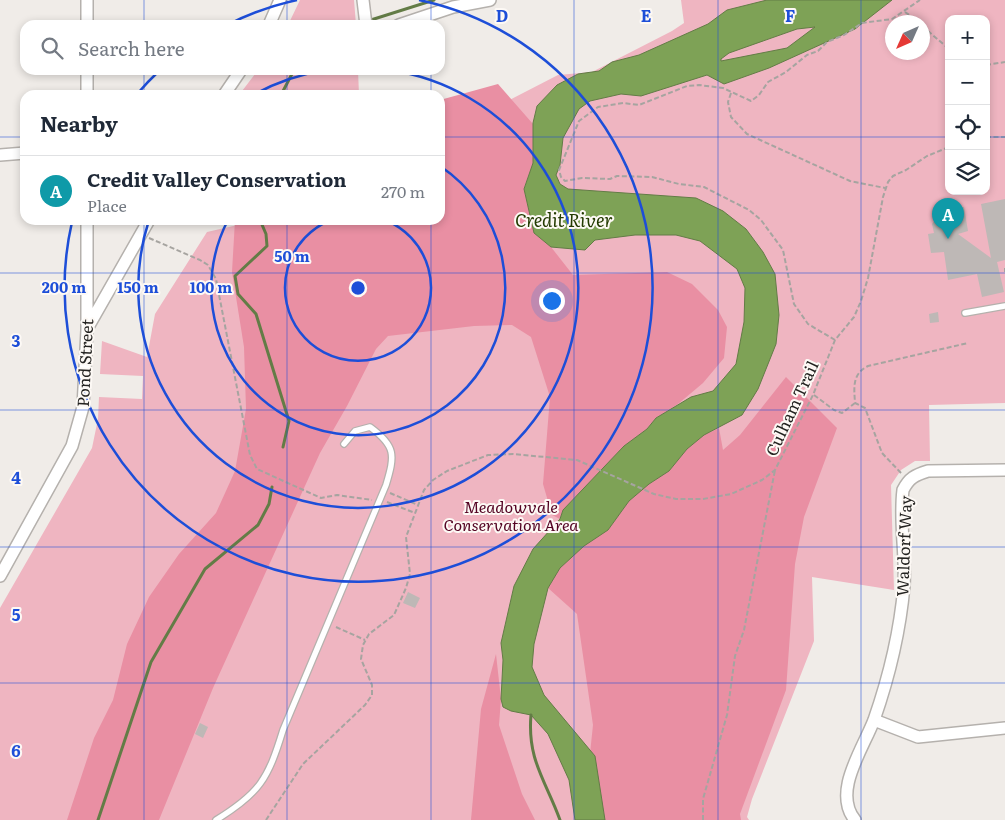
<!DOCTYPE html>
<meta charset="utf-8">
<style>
body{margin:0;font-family:Literata,serif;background:#f2f2f3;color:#1f2937}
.controls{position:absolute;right:15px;top:15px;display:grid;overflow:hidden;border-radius:10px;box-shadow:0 2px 8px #0003}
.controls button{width:45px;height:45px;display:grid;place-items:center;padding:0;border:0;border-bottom:1px solid #e0e1e3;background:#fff;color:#1f2937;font:25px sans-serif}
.compass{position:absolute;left:885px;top:15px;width:45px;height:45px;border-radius:50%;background:#fff;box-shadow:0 2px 8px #0003;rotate:225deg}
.you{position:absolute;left:551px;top:300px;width:18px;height:18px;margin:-12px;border:4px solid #fff;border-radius:50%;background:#1a73e8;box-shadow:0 0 0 8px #1a73e833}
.badge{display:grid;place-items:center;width:32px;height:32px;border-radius:50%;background:#4655ca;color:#fff;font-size:16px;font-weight:700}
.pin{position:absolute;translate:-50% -41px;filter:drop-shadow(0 1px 2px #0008)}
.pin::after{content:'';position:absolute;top:26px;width:18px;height:15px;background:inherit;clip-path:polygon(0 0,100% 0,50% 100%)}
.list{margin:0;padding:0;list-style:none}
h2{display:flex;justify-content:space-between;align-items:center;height:65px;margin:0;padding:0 20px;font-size:21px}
h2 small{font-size:16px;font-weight:400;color:#747a83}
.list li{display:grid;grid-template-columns:32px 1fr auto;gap:15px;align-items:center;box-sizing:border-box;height:70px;padding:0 20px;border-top:1px solid #e0e1e3}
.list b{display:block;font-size:19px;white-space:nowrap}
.list p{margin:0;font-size:16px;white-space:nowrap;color:#747a83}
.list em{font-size:16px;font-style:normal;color:#747a83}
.icon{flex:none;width:28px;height:28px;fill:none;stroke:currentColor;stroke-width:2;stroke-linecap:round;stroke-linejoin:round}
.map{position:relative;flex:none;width:1005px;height:820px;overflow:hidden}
.search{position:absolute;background:#fff;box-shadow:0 2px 8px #0003;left:20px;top:20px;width:425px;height:55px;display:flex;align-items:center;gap:12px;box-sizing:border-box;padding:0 18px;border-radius:15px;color:#747a83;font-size:19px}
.panel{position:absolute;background:#fff;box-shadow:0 2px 8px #0003;left:20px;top:90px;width:425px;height:135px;border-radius:15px}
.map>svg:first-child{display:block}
.green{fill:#efb5c1;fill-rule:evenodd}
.forest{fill:#e98fa3}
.water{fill:#7ea256;stroke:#637c46;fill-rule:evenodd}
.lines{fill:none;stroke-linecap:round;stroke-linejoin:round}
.stream{stroke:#637c46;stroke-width:3}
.building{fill:#beb8b6}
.lane-casing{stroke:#b5b1ad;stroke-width:8}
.street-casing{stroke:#b5b1ad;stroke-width:14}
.path{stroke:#a6a4a0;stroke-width:2;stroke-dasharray:5 2.5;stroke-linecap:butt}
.lane{stroke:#fff;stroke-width:5.5}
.street{stroke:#fff;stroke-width:11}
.grid{fill:none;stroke:#1d4ed8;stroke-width:1;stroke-opacity:0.55}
.ring{fill:none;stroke:#1d4ed8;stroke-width:2.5}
.labels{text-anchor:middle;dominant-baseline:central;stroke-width:4;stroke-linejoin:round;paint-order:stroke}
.street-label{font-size:16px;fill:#242321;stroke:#fdf9f5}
.park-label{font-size:16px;font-style:italic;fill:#530222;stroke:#fdf9f5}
.water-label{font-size:18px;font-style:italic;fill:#243b02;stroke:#fdf9f5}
.grid-label{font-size:16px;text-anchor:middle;font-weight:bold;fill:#1d4ed8;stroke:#fdf9f5;stroke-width:4;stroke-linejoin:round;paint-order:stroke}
.centre{fill:#1d4ed8;stroke:#fdf9f5;stroke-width:2.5}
.ring-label{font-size:15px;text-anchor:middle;font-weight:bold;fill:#1d4ed8;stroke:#fdf9f5;stroke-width:4;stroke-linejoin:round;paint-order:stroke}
</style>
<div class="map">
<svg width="1005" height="820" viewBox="0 0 1005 820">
<rect width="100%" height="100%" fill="#f0ece8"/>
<!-- green -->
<path class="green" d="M 300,0 L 354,0 L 356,25 L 288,25 Z
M 681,0 L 1005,0 L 1005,403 L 929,405 L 930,461 L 915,461 L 901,470 L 891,485 L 894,590 L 812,577 L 814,641 L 752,799 L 747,817 L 749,820 L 0,820 L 0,608 L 92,448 L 98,419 L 99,397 L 142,399 L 143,376 L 100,374 L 102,341 L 147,357 L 155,314 L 207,232 L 242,224 L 243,220 L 440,220 L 498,106 L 558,75 L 592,72 L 672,31 L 684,23 ZM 949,19 L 986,19 L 986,191 L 949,191 ZM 892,22 L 922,22 L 922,52 L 892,52 Z
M 258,70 L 358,70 L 359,95 L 239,95 Z"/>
<!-- forest -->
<path class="forest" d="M 498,84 L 533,124 L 533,163 L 524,189 L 534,233 L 551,247 L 573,275 L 667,272 L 692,284 L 718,310 L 727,327 L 724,358 L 703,383 L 678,404 L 656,418 L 647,429 L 624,446 L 563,510 L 560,519 L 552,515 L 543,484 L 550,397 L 531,337 L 512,325 L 474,326 L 388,336 L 376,349 L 347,406 L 320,453 L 213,688 L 159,820 L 67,820 L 94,738 L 113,700 L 127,644 L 149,597 L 179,554 L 216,513 L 235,471 L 246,409 L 244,347 L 232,272 L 235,220 L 440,220 L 440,100 Z
M 786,377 L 837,428 L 804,517 L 795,564 L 786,690 L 740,814 L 741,820 L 595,820 L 587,782 L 593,725 L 577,614 L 548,588 L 560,568 L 584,546 L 608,530 L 629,501 L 649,484 L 669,471 L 687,449 L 704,435 L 719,428 L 723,450 L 740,435 Z
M 496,654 L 501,699 L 499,725 L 522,794 L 535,820 L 471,820 L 481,709 Z"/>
<!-- water -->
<path class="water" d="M 767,0 L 892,0 L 855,29 L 769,68 L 724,84 L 707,75 L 641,96 L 621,94 L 590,101 L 579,109 L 563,138 L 560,165 L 556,175 L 560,184 L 568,189 L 696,198 L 723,211 L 746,229 L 763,252 L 775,274 L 779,315 L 776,344 L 758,389 L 742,415 L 704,435 L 687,449 L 669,471 L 649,484 L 629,501 L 608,530 L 584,546 L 560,568 L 548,588 L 534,644 L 532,667 L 544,695 L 595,756 L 605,820 L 575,820 L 569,780 L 548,734 L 531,715 L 511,711 L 503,707 L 501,699 L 503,660 L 501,643 L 514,586 L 533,549 L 560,519 L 563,510 L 624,446 L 647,429 L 656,418 L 691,397 L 713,391 L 736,364 L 744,322 L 745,288 L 737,269 L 700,241 L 676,235 L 635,235 L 595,240 L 585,250 L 551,247 L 534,233 L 524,189 L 533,163 L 533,123 L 537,106 L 557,85 L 578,74 L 599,71 L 612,62 L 639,55 L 708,24 L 727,10 ZM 815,27 L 787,48 L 721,61 L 721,59 L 729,53 L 797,29 Z"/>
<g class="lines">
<!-- stream -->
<path class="stream" d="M 355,25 L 434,0
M 281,95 L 294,70
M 260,220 L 266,234 L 267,246 L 235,276 L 238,294 L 256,314 L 289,421 L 283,447
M 531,715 C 527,760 546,781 560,820
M 98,820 L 151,662 L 205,569 L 258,525 L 269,504 L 272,487"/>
</g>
<!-- building -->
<path class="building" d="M 1005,199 L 1005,260 L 997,262 L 1004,292 L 982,297 L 977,274 L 948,280 L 944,252 L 931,253 L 928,234 L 934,233 L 932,224 L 937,217 L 945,216 L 945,210 L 964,207 L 968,231 L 958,234 L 991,258 L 981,204 Z
M 938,312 L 939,322 L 930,323 L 929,314 Z
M 408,592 L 420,598 L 415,608 L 403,603 Z
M 200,723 L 208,727 L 203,738 L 195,734 Z"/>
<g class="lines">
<!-- lane casing -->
<g class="lane-casing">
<path id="lane" d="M 965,313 L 1005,306
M 216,820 C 260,793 268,779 283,730 L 386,485 C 395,455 396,446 370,427 L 355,431 L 344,444"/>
</g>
<!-- street casing -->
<g class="street-casing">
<path id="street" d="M 87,0 L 87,25
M 363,0 L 366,25
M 269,25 L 280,0
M 399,25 L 453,7 L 490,0
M 87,70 L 87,95
M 224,95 L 241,70
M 0,155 L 25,153
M 88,327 L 149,220
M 0,576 L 72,446 L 83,407 L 87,330 L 87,220
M 874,720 L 918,737 L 1005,728
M 855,820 C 832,792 863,749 874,720 C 889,677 900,631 904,586 C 906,554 899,522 903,490 C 909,478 915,475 928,471 L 1005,470"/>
</g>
<!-- path -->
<path class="path" d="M 905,12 L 919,22
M 922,26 L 949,49
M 986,65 L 1005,62
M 731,93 L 728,102 L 731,117 L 747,134 L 850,181 L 885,188
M 986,137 L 1005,137
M 149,238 L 200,260 L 208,265 L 216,279 L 250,455 L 257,469 L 321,498 L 337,495 L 372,500
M 1005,268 L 1005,272
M 835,340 L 808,324 L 794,304 L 783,250 L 761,220 L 749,210 L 704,187 L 679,184 L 652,177 L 617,176 L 610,179 L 582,178 L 565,181 L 561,177 L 559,170 L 579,121 L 598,107 L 623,103 L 639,105 L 687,86 L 699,85 L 723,88 L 751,101 L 759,95 L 768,82 L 786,72 L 807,55 L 818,51 L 827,42 L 844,35 L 862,23 L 892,19 L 920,0
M 814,395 L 834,410 L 842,413 L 855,403
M 901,473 L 882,453 L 865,408 L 855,403 C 854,387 852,374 868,366 L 968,343
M 390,493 L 418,505
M 387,502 L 415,513
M 336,627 L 365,640
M 266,820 L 303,764 L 365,705 L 372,695 L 372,685 L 361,659 L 363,645 L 369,634 L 394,615 L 406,588 L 410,574 L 406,537 L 424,490 L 433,480 L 447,471 L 488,455 L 513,454 L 577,460 L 654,494 L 676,499 L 703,499 L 731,494 L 762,480 L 775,470 L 813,395 L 835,340 L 854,317 L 861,301 L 868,278 L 883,197 L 888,182 L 893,176 L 906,170 L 927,156 L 949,147
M 703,820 L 703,799 L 727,715 L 735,656 L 744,630 L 775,470"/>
<!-- lane -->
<use href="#lane" class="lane"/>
<!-- street -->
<use href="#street" class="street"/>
</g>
<!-- grid -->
<path class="grid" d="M 144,0 L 144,25M 287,0 L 287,25M 431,0 L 431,25M 574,0 L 574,820M 718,0 L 718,820M 861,0 L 861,820M 144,70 L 144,95M 287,70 L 287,95M 431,70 L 431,95M 0,137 L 25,137M 440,137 L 949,137M 986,137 L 1005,137M 144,220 L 144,820M 287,220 L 287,820M 431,220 L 431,820M 0,273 L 1005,273M 0,410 L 1005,410M 0,547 L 1005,547M 0,683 L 1005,683"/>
<!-- distance rings -->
<g class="ring">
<path d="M385 220A73 73 0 1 1 331 220"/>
<path d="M440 166A147 147 0 1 1 228 220"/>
<path d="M253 95A220 220 0 0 1 327 70M389 70A220 220 0 1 1 149 220"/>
<path d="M138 93A294 294 0 0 1 159 71M227 25A294 294 0 0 1 297 0M419 0A294 294 0 1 1 72 222"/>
</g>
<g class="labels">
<!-- street labels -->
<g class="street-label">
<text transform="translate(84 363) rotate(-87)">Pond Street</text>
<text transform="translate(791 408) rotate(-65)">Culham Trail</text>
<text transform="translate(903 546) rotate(-88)">Waldorf Way</text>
</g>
<!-- park labels -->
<g class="park-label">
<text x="511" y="506">Meadowvale<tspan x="511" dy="18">Conservation Area</tspan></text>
</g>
<!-- water labels -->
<g class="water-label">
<text x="564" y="219">Credit River</text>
</g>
</g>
<g class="grid-label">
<text x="502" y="22">D</text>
<text x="646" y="22">E</text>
<text x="790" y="22">F</text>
<text x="16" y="347">3</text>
<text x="16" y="484">4</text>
<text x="16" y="621">5</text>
<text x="16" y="757">6</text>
</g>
<circle cx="358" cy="288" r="8" class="centre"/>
<g class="ring-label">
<text x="292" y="262">50 m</text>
<text x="64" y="293">200 m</text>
<text x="138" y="293">150 m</text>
<text x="211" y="293">100 m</text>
</g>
</svg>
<div class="controls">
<button>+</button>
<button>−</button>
<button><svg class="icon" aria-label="locate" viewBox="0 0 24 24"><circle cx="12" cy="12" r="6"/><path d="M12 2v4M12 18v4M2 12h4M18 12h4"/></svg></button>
<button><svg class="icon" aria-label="layers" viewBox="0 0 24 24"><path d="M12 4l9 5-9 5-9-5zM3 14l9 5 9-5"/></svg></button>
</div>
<svg class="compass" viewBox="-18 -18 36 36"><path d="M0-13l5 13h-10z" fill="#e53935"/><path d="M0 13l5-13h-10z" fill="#747a83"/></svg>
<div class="you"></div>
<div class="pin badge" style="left:948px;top:239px;background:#0f9aa8">A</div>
<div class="search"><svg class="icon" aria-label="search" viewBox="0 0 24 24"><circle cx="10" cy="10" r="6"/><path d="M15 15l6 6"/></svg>Search here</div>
<section class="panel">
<h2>Nearby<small></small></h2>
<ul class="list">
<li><span class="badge" style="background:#0f9aa8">A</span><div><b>Credit Valley Conservation</b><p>Place</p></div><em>270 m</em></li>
</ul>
</section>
</div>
